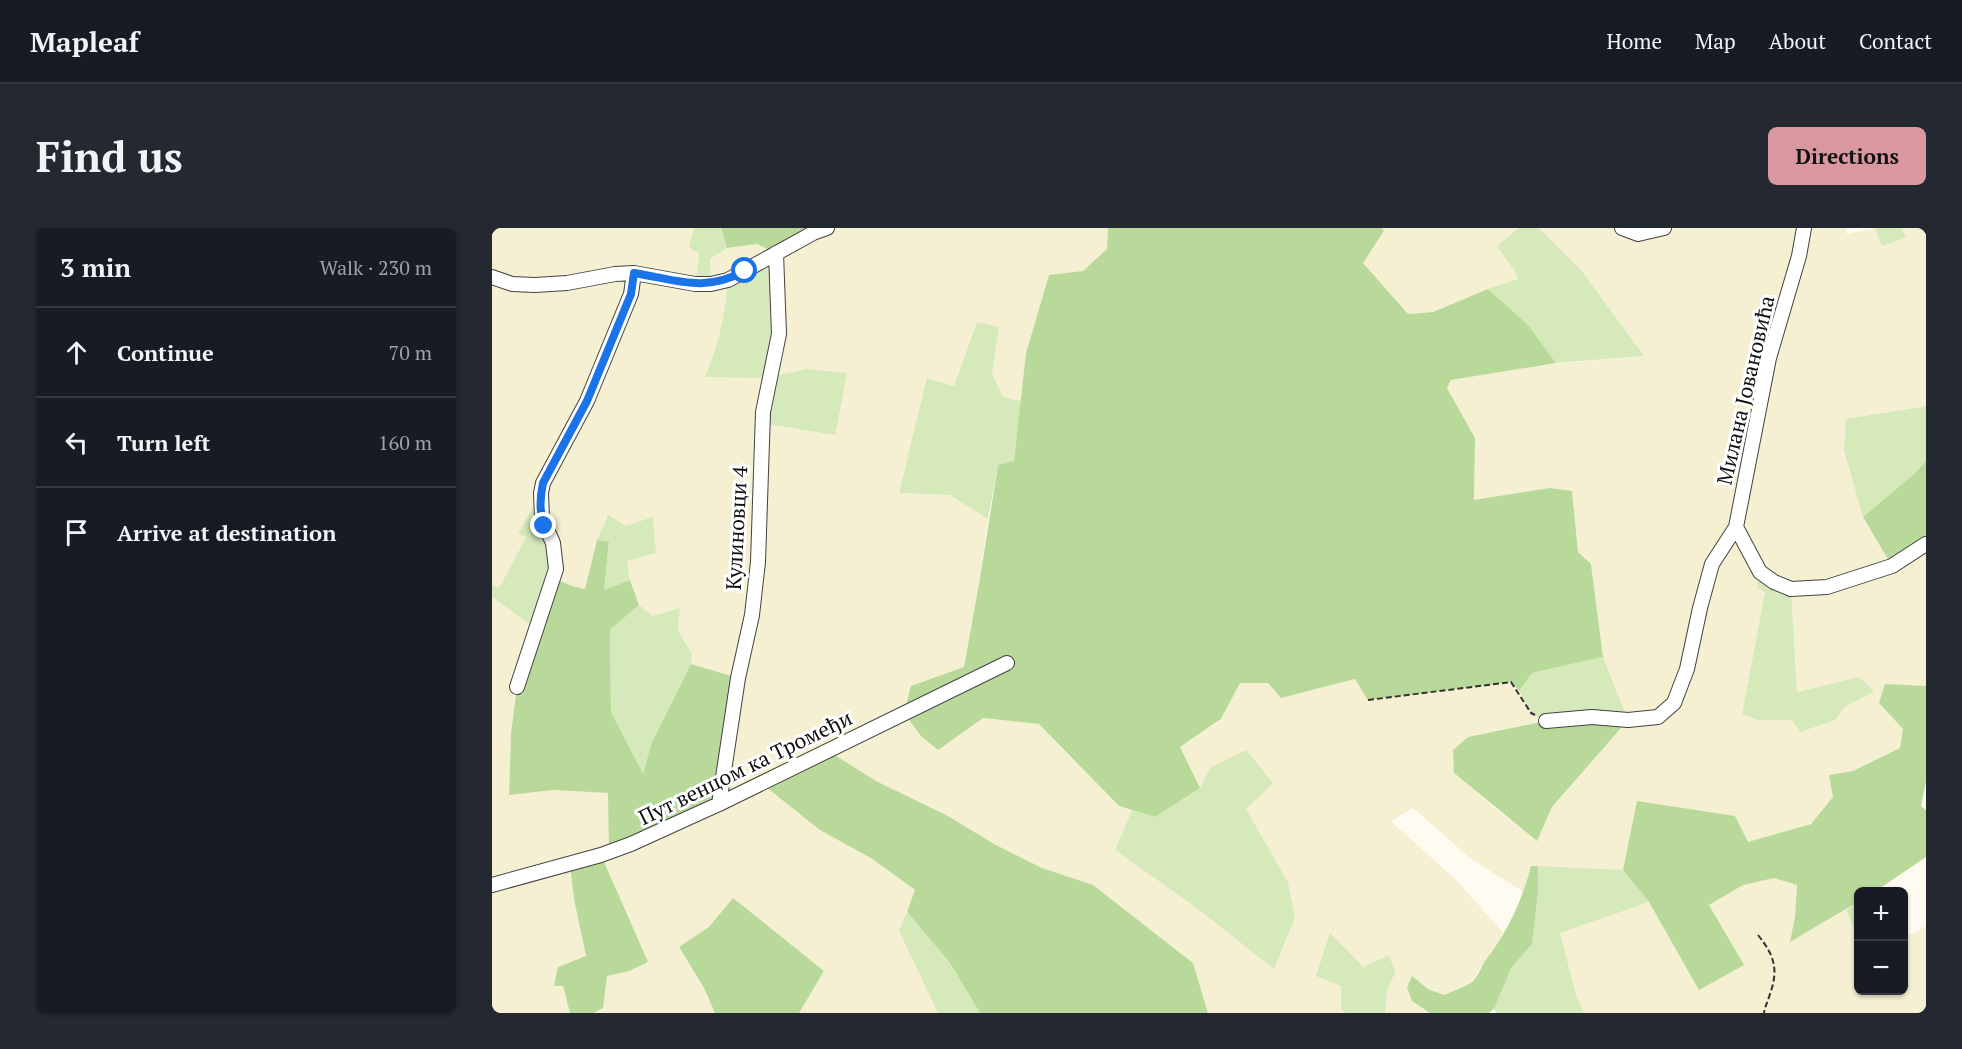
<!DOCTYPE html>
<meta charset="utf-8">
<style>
body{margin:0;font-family:"PT Serif",serif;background:#242831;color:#f1f3f6}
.controls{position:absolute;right:18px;bottom:18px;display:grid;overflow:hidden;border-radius:9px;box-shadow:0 2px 4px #0004}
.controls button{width:54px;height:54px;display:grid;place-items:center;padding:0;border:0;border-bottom:2px solid #363941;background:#171b24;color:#f1f3f6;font:30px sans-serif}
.stop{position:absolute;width:18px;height:18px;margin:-14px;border:4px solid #1a73e8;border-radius:50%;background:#fff}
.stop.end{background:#1a73e8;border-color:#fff;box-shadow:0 2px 6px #0008}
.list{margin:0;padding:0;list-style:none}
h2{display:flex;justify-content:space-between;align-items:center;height:78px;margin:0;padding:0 24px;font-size:26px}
h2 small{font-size:20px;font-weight:400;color:#9ea1a6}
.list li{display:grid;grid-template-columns:39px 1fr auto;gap:18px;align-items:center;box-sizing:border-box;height:90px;padding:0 24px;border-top:2px solid #363941}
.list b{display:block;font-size:22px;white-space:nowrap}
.list em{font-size:20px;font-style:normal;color:#9ea1a6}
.icon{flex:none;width:33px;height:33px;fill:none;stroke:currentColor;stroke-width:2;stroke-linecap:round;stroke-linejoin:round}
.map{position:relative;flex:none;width:1434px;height:785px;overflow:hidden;border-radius:9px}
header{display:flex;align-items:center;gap:36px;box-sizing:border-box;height:84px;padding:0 30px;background:#171b24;border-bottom:2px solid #363941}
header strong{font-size:28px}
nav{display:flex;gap:33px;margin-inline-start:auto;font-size:21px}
.intro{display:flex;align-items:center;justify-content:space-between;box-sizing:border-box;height:144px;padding:0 36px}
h1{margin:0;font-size:42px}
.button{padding:15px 27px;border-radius:9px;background:#d998a0;color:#111;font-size:21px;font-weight:700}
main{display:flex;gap:36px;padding:0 36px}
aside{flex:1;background:#171b24;border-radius:9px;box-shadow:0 2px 4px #0004}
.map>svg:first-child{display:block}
.farmland{fill:#f4f0d1;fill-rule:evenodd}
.green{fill:#d5e9bb}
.forest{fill:#b9d99a}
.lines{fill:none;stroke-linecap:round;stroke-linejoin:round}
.minor-casing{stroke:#424242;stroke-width:16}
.path{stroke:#313131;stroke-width:2;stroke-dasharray:6 3;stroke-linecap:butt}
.minor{stroke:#fff;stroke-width:14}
.route{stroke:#1a73e8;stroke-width:8}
.labels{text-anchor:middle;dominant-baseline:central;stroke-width:6;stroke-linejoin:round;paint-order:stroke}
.street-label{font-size:21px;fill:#0f0f0f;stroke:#fff}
</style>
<header>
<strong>Mapleaf</strong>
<nav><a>Home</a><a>Map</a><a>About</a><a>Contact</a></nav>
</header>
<div class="intro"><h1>Find us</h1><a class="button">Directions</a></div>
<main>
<aside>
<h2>3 min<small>Walk · 230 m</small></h2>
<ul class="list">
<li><svg class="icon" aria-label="ahead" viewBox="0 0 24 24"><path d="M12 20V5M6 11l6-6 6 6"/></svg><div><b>Continue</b></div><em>70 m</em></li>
<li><svg class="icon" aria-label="left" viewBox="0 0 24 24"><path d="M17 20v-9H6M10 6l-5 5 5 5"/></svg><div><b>Turn left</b></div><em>160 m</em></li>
<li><svg class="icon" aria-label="arrive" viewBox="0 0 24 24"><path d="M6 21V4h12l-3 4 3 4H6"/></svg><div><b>Arrive at destination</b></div></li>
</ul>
</aside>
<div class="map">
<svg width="1434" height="785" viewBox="0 0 1434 785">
<rect width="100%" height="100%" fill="#fffbf1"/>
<!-- farmland -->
<path class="farmland" d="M 0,0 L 202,0 L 197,19 L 207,25 L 203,55 L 219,55 L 218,31 L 235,20 L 265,16 L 335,0 L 616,0 L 615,21 L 591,43 L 557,47 L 534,125 L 529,173 L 511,169 L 500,145 L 507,100 L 485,94 L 462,158 L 436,150 L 407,265 L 458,267 L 496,291 L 488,350 L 472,439 L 419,458 L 446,522 L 490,490 L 547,496 L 627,578 L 640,582 L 623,622 L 706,681 L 782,741 L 803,690 L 796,654 L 754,581 L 718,539 L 708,560 L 688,519 L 729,492 L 748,455 L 776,455 L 790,470 L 863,451 L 877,472 L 1019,454 L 1039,485 L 1054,493 L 976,509 L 962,545 L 1009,585 L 1045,612 L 1060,579 L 1136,492 L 1111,429 L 1099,336 L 1086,324 L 1080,263 L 1058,260 L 982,273 L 983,210 L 955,160 L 959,152 L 1049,137 L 1151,128 L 1089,42 L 1047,0 L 1353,0 L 1355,6 L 1383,0 L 1391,18 L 1414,10 L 1410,0 L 1434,0 L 1434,178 L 1354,191 L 1371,289 L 1400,338 L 1434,316 L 1434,458 L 1393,456 L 1387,475 L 1411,501 L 1408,520 L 1361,543 L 1337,547 L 1342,569 L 1319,596 L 1256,614 L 1145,573 L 1131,642 L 1039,638 L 1032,664 L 979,631 L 921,580 L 899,593 L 963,651 L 1011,704 L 1004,721 L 992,734 L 980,753 L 952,767 L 936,761 L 920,773 L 938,785 L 893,785 L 895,762 L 904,743 L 895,727 L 871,739 L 849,758 L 849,781 L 853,785 L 716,785 L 701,735 L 601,657 L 550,640 L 502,616 L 456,588 L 384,553 L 379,630 L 424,663 L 407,703 L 446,785 L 307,785 L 332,743 L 241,671 L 217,699 L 187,720 L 212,760 L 223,785 L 101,785 L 111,780 L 115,748 L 137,743 L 156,734 L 109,627 L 78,636 L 82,671 L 94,728 L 62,758 L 71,758 L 78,785 L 0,785 L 0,369 L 45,401 L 25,459 L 19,505 L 17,566 L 61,562 L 116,565 L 245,450 L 199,436 L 200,425 L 186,402 L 161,388 L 147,377 L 138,352 L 135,333 L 134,298 L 115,287 L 105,312 L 93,361 L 80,358 L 62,350 L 61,315 L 26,306 L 34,308 L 7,360 L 0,357 ZM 236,52 L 278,149 L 214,149 L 225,120 L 233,83 ZM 1299,361 L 1305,464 L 1367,449 L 1381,462 L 1353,479 L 1343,492 L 1265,492 L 1250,486 L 1273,364 Z
M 890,0 L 1026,0 L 1005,18 L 1022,42 L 1026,51 L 941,84 L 916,86 L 871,35 L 892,4 Z
M 1282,650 L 1305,657 L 1303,689 L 1299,713 L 1354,682 L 1366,708 L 1366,762 L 1412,762 L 1412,710 L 1434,698 L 1434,785 L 1092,785 L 1085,770 L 1068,705 L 1157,674 L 1207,761 L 1251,736 L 1217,677 L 1250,657 Z"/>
<!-- green -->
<path class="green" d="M 202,0 L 229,0 L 235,20 L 218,31 L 219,56 L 203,56 L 207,26 L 197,19 Z
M 1026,0 L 1047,0 L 1089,42 L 1152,128 L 1064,135 L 1037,98 L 996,61 L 1026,51 L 1022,42 L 1005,18 Z
M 1383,0 L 1410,0 L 1414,10 L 1390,18 Z
M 284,25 L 279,149 L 315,141 L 355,145 L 343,207 L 271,195 L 278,150 L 213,149 C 227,116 233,88 236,52 Z
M 485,94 L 507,99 L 500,145 L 511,169 L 529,173 L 522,234 L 506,237 L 496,291 L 458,267 L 407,265 L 435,150 L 462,158 Z
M 1434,178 L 1434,233 L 1424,244 L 1371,289 L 1352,222 L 1354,191 Z
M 49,265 L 64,325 L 45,401 L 0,369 L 0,357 L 7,360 L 34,309 L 26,306 Z
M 116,287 L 134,298 L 161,289 L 164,325 L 135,333 L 138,352 L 112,362 L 117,315 L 105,312 Z
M 1268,344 L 1299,361 L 1305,464 L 1367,449 L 1382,463 L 1353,479 L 1343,492 L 1308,504 L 1300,492 L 1265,492 L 1250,486 L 1273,364 L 1265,360 Z
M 147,377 L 161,388 L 188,380 L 186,402 L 200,426 L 199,436 L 160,514 L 151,547 L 119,484 L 118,402 Z
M 1111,429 L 1136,492 L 1054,493 L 1039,485 L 1027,463 L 1040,445 Z
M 754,522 L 781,555 L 754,581 L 796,654 L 803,690 L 782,741 L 706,681 L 623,622 L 640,582 L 663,589 L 708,560 L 718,540 Z
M 1046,638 L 1131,642 L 1157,674 L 1068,705 L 1085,770 L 1092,785 L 1004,785 L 1002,781 L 1019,739 L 1040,716 L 1046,666 Z
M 1366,674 L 1366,708 L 1354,682 Z
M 415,684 L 458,735 L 488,785 L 446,785 L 407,703 Z
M 838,705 L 871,739 L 896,727 L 904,743 L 895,762 L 893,785 L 853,785 L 849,781 L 849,758 L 824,748 Z"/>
<!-- forest -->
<path class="forest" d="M 229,0 L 335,0 L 284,25 L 265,16 L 235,20 Z
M 616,0 L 890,0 L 892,3 L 871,35 L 916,86 L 941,84 L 996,61 L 1037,98 L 1064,135 L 959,152 L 955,160 L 983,210 L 982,272 L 1058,260 L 1080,263 L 1086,324 L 1099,336 L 1111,429 L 1040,445 L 1027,463 L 1019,454 L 876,472 L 863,451 L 789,470 L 776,455 L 748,455 L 729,491 L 688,519 L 708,560 L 663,589 L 627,578 L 547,496 L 491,490 L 446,522 L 429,508 L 412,485 L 419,458 L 472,439 L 488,350 L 506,237 L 522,233 L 534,125 L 557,47 L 591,43 L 615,21 Z
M 1434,233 L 1434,316 L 1400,338 L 1371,289 L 1424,244 Z
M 105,312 L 117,314 L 112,362 L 138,352 L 147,377 L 118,402 L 119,484 L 151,546 L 160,514 L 199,436 L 246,450 L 227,576 L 117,624 L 116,565 L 61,562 L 17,567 L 19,505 L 25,459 L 62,350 L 80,358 L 93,361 Z
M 1393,456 L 1434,458 L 1434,554 L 1429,578 L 1434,582 L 1434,629 L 1384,663 L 1366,664 L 1366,674 L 1298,714 L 1303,689 L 1305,657 L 1282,650 L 1251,657 L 1217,677 L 1252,737 L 1207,762 L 1157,674 L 1131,642 L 1145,573 L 1243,588 L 1256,614 L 1319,596 L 1341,569 L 1337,547 L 1361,543 L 1408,520 L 1411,501 L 1387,475 Z
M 1136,492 L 1060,579 L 1045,613 L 962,545 L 961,522 L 976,509 L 1054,493 Z
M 336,523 L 384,553 L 456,588 L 502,616 L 550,640 L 601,657 L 701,735 L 716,785 L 488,785 L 458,735 L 415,684 L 423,662 L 379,630 L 328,602 L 269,555 Z
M 109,627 L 156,734 L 137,743 L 115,748 L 111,780 L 101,785 L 78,785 L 71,758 L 62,758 L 66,739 L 94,728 L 82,671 L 78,636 Z
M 1039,638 L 1046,638 L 1046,666 L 1040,716 L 1019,740 L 1002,781 L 997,785 L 938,785 L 920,773 L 915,759 L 920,748 L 936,761 L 952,767 C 959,764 976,757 981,753 C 986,748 989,739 993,733 C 1015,705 1030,673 1039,638 Z
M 241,670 L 332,743 L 307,785 L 223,785 L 212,760 L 187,719 L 217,699 Z"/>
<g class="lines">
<!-- minor casing -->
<g class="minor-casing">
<path id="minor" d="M 1130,0 L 1146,6 L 1172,0
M 0,49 L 20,56 L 43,57 L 75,55 L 123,46 L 142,45 L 203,56 L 219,56 L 236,52 L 321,5 L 335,0
M 1244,299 L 1268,344 L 1282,354 L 1299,361 L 1335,359 L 1400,338 L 1434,316
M 25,459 L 64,341 L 61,315 L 50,290 L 49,265 L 51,255 L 95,173 L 139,66 L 142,45
M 1054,493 L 1100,489 L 1136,492 L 1166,489 L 1182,475 L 1195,441 L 1208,380 L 1220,336 L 1244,299 L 1277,130 L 1307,28 L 1312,0
M 227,576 L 246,450 L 260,387 L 266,334 L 271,184 L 287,106 L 284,25
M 0,657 L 109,627 L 139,616 L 227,576 L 515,435"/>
</g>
<!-- path -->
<path class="path" d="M 876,472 L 1019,454 L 1039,485 L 1043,487
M 1266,707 C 1282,727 1287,741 1278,766 C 1276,773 1273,778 1272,785"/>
<!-- minor -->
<use href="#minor" class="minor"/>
</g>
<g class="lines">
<!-- route -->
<path class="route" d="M 52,298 C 47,284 48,269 51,255 L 95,173 L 139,66 L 142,45 C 186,52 211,65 253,43"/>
</g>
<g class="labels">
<!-- street labels -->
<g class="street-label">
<text transform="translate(1253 162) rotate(-77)">Милана Јовановића</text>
<text transform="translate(244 300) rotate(-87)">Кулиновци 4</text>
<text transform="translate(253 539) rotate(-26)">Пут венцом ка Тромеђи</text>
</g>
</g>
</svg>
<div class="controls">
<button>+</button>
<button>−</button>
</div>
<div class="stop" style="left:253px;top:43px"></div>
<div class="stop end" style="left:52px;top:298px"></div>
</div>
</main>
